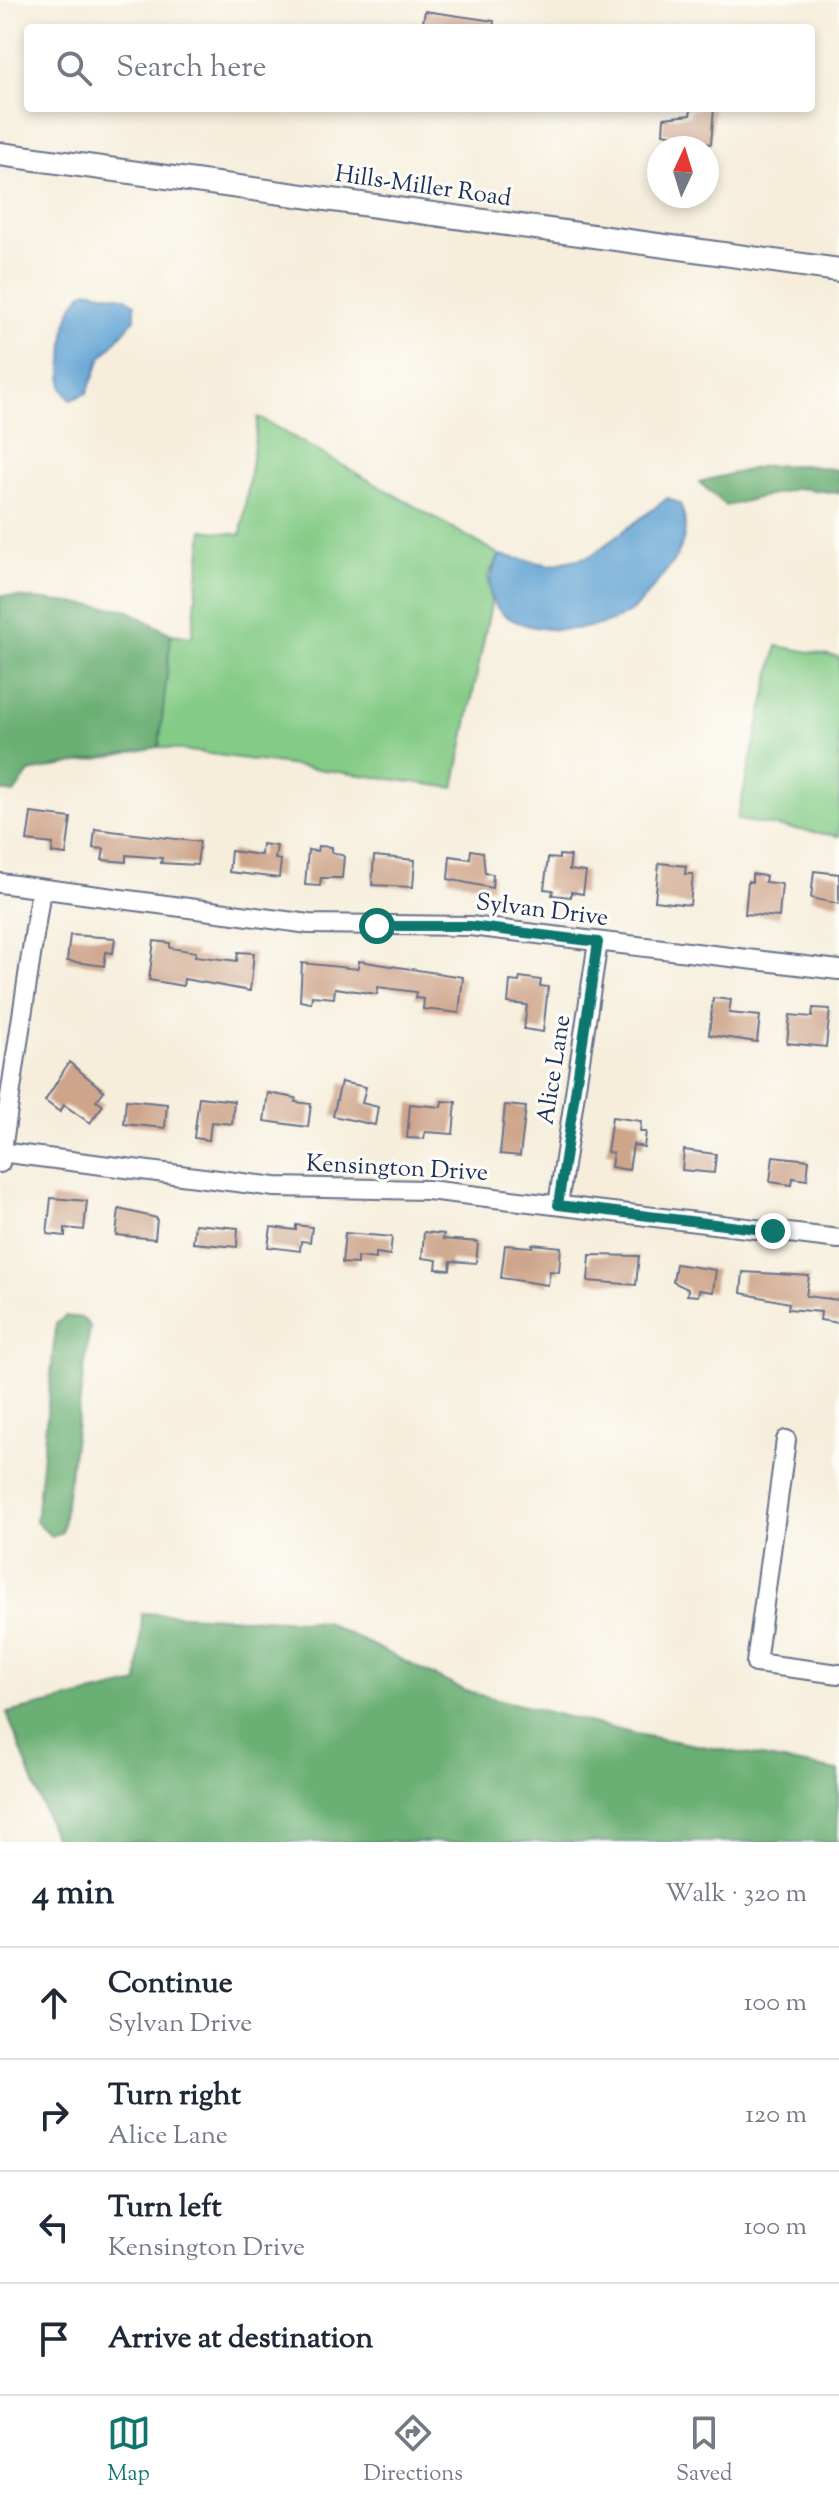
<!DOCTYPE html>
<meta charset="utf-8">
<style>
body{margin:0;font-family:"Sorts Mill Goudy",serif;background:#f6f6f7;color:#1f2937}
.compass{position:absolute;left:647px;top:136px;width:72px;height:72px;border-radius:50%;background:#fff;box-shadow:0 4px 12px #0003;rotate:4deg}
.stop{position:absolute;width:24px;height:24px;margin:-18px;border:6px solid #0f766e;border-radius:50%;background:#fff}
.stop.end{background:#0f766e;border-color:#fff;box-shadow:0 2px 8px #0008}
.list{margin:0;padding:0;list-style:none}
h2{display:flex;justify-content:space-between;align-items:center;height:104px;margin:0;padding:0 32px;font-size:34px}
h2 small{font-size:26px;font-weight:400;color:#747a83}
.list li{display:grid;grid-template-columns:52px 1fr auto;gap:24px;align-items:center;box-sizing:border-box;height:112px;padding:0 32px;border-top:2px solid #e0e1e3}
.list b{display:block;font-size:30px;white-space:nowrap}
.list p{margin:0;font-size:26px;white-space:nowrap;color:#747a83}
.list em{font-size:26px;font-style:normal;color:#747a83}
.icon{flex:none;width:44px;height:44px;fill:none;stroke:currentColor;stroke-width:2;stroke-linecap:round;stroke-linejoin:round}
.map{position:relative;flex:none;width:839px;height:1842px;overflow:hidden}
.search{position:absolute;background:#fff;box-shadow:0 4px 12px #0003;left:24px;right:24px;top:24px;height:88px;display:flex;align-items:center;gap:20px;box-sizing:border-box;padding:0 28px;border-radius:8px;color:#747a83;font-size:30px}
.sheet{height:552px;background:#fff}
nav{display:flex;justify-content:space-around;align-items:center;box-sizing:border-box;height:112px;border-top:2px solid #e0e1e3;background:#fff;font-size:22px;color:#747a83}
nav a{display:grid;justify-items:center;gap:4px}
nav .on{color:#0f766e}
.map>svg:first-child{display:block}
.green{fill:#84cb86;stroke:#507d72;stroke-width:2}
.forest{fill:#6baf73;stroke:#436f68;stroke-width:2}
.water{fill:#5ea2d3;stroke:#3c6898;stroke-width:2}
.building{fill:#cea48a}
.lines{fill:none;stroke-linecap:round;stroke-linejoin:round}
.minor-casing{stroke:#68728a;stroke-width:22}
.tertiary-casing{stroke:#68728a;stroke-width:26}
.minor{stroke:#fff;stroke-width:18}
.tertiary{stroke:#fff;stroke-width:22}
.route{stroke:#0f766e;stroke-width:10}
.labels{text-anchor:middle;dominant-baseline:central;stroke-width:6;stroke-linejoin:round;paint-order:stroke}
.street-label{font-size:24px;fill:#1b2f5e;stroke:#fdfcf7}
</style>
<div class="map">
<svg width="839" height="1842" viewBox="0 0 839 1842">
<rect width="100%" height="100%" fill="#fdfcf7"/>
<filter id="ink" filterUnits="userSpaceOnUse"><feTurbulence type="fractalNoise" baseFrequency=".0125" numOctaves="2"/><feDisplacementMap in="SourceGraphic" scale="16" xChannelSelector="R" yChannelSelector="G"/><feConvolveMatrix kernelMatrix="1 2 1 2 8 2 1 2 1" color-interpolation-filters="sRGB"/></filter>
<filter id="wash" filterUnits="userSpaceOnUse"><feTurbulence type="fractalNoise" baseFrequency=".006" numOctaves="4" result="noise"/><feDisplacementMap in="SourceGraphic" scale="32" xChannelSelector="R" yChannelSelector="G"/><feGaussianBlur stdDeviation="1.8" result="paint"/><feColorMatrix in="noise" values="0 0 0 0 0 0 0 0 0 0 0 0 0 0 0 0 0 1.4 0 .05"/><feComposite in="paint" operator="in"/></filter>
<g filter="url(#wash)">
<rect width="100%" height="100%" fill="#f6eedb"/>
<!-- green -->
<path class="green" d="M 258,417 L 500,555 L 488,575 L 491,604 L 454,788 L 159,747 L 171,634 L 192,637 L 203,530 L 241,535 Z
M 777,646 L 839,657 L 839,836 L 737,820 Z"/>
<!-- forest -->
<path class="forest" d="M 803,465 L 839,470 L 839,493 L 798,488 L 726,506 L 699,482 L 763,466 Z
M 0,595 L 125,609 L 171,634 L 159,747 L 29,772 L 14,793 L 0,791 Z
M 65,1316 L 82,1318 L 90,1326 L 62,1532 L 52,1537 L 36,1522 L 56,1324 Z
M 142,1613 L 325,1622 L 465,1691 L 635,1734 L 839,1771 L 837,1842 L 56,1842 L 7,1713 L 138,1683 Z"/>
<!-- water -->
<path class="water" d="M 87,290 L 124,297 L 135,304 L 135,319 L 101,358 L 87,393 L 71,400 L 62,388 C 64,359 59,308 87,290 Z
M 668,498 L 680,504 C 691,528 683,550 667,570 C 655,585 642,605 625,615 C 580,642 453,636 500,555 L 551,565 L 590,556 Z"/>
<g id="blocks">
<!-- building -->
<path class="building" d="M 425,11 L 494,21 L 493,28 L 422,28 Z
M 699,108 L 714,108 L 711,144 L 674,141 L 675,135 L 663,133 L 664,118 L 690,115 L 691,110 Z
M 31,813 L 71,818 L 66,855 L 52,853 L 53,844 L 27,841 Z
M 95,829 L 200,842 L 197,865 L 161,863 L 162,858 L 126,855 L 126,862 L 102,860 L 104,849 L 93,848 Z
M 262,844 L 277,846 L 275,859 L 281,860 L 279,878 L 229,872 L 231,851 L 261,855 Z
M 318,846 L 332,847 L 332,852 L 344,856 L 342,878 L 321,878 L 320,886 L 305,885 L 308,850 L 317,851 Z
M 471,850 L 483,852 L 485,873 L 493,874 L 492,888 L 448,879 L 450,856 L 470,859 Z
M 559,855 L 571,856 L 569,870 L 586,872 L 583,894 L 571,892 L 571,897 L 552,895 L 553,890 L 544,889 L 548,858 L 559,859 Z
M 374,856 L 415,860 L 413,887 L 372,885 Z
M 659,863 L 686,866 L 685,874 L 693,874 L 690,905 L 655,901 Z
M 814,871 L 839,874 L 839,904 L 811,898 Z
M 752,874 L 766,876 L 765,882 L 782,884 L 779,917 L 745,914 L 748,881 L 752,882 Z
M 70,935 L 115,938 L 113,953 L 106,952 L 104,966 L 67,961 Z
M 154,941 L 170,943 L 170,948 L 196,952 L 195,956 L 237,961 L 238,952 L 254,953 L 250,991 L 184,979 L 183,986 L 149,980 Z
M 359,961 L 463,977 L 459,1013 L 423,1009 L 424,999 L 415,998 L 416,992 L 378,987 L 377,994 L 335,988 L 334,998 L 312,996 L 311,1003 L 300,1001 L 302,963 L 358,969 Z
M 520,977 L 541,980 L 540,986 L 548,987 L 543,1032 L 524,1029 L 527,1005 L 508,1003 L 510,981 L 519,982 Z
M 713,998 L 731,1000 L 729,1013 L 760,1016 L 757,1042 L 709,1035 Z
M 813,1008 L 830,1009 L 826,1047 L 787,1043 L 790,1015 L 812,1017 Z
M 69,1062 L 104,1091 L 96,1101 L 103,1105 L 90,1123 L 64,1105 L 60,1112 L 45,1101 Z
M 341,1082 L 366,1087 L 362,1103 L 378,1107 L 375,1125 L 333,1116 Z
M 268,1093 L 296,1098 L 295,1102 L 311,1104 L 308,1127 L 264,1121 Z
M 199,1097 L 234,1101 L 232,1124 L 211,1122 L 209,1140 L 194,1138 Z
M 126,1100 L 167,1104 L 165,1128 L 124,1124 Z
M 442,1101 L 456,1102 L 453,1134 L 425,1132 L 424,1139 L 407,1138 L 410,1104 L 441,1107 Z
M 505,1105 L 526,1107 L 520,1156 L 500,1154 Z
M 612,1117 L 641,1121 L 640,1132 L 646,1132 L 644,1147 L 633,1145 L 629,1170 L 611,1167 L 613,1153 L 607,1152 Z
M 684,1150 L 716,1154 L 714,1173 L 682,1170 Z
M 773,1156 L 809,1160 L 807,1180 L 793,1178 L 792,1185 L 770,1182 Z
M 51,1198 L 87,1201 L 84,1230 L 65,1228 L 65,1236 L 47,1234 Z
M 119,1209 L 157,1218 L 155,1239 L 116,1235 Z
M 195,1224 L 238,1228 L 237,1247 L 193,1243 Z
M 296,1225 L 312,1227 L 310,1242 L 301,1241 L 300,1251 L 268,1247 L 271,1227 L 296,1230 Z
M 424,1232 L 444,1234 L 443,1239 L 478,1242 L 476,1263 L 451,1261 L 450,1270 L 436,1269 L 437,1260 L 422,1258 Z
M 345,1233 L 392,1237 L 390,1255 L 376,1253 L 376,1259 L 357,1257 L 357,1264 L 342,1263 Z
M 532,1244 L 561,1247 L 559,1272 L 550,1271 L 548,1285 L 501,1278 L 505,1245 L 532,1247 Z
M 590,1255 L 639,1256 L 636,1285 L 588,1281 Z
M 676,1264 L 716,1270 L 713,1292 L 699,1290 L 698,1296 L 687,1295 L 688,1289 L 673,1282 Z
M 743,1272 L 809,1276 L 806,1296 L 839,1300 L 839,1323 L 820,1320 L 821,1312 L 788,1309 L 789,1303 L 741,1293 Z"/>
</g>
</g>
<g filter="url(#ink)">
<use href="#blocks" fill-opacity="0" stroke="#68728a" stroke-width="2"/>
<g class="lines">
<!-- minor casing -->
<g class="minor-casing">
<path id="minor" d="M 0,883 L 309,924 L 470,926 L 839,970
M 0,1152 L 275,1187 L 428,1190 L 839,1239
M 0,1163 L 41,889
M 558,1205 L 598,942
M 786,1440 L 756,1663 L 839,1674"/>
</g>
<!-- tertiary casing -->
<g class="tertiary-casing">
<path id="tertiary" d="M 0,154 L 839,270"/>
</g>
<!-- minor -->
<use href="#minor" class="minor"/>
<!-- tertiary -->
<use href="#tertiary" class="tertiary"/>
</g>
</g>
<g class="lines" filter="url(#ink)">
<!-- route -->
<path class="route" d="M 377,926 L 470,926 L 598,942 L 558,1205 L 773,1231"/>
</g>
<g class="labels">
<!-- street labels -->
<g class="street-label">
<text transform="translate(423 187) rotate(8)">Hills-Miller Road</text>
<text transform="translate(542 911) rotate(7)">Sylvan Drive</text>
<text transform="translate(555 1070) rotate(-81)">Alice Lane</text>
<text transform="translate(397 1169) rotate(3)">Kensington Drive</text>
</g>
</g>
</svg>
<svg class="compass" viewBox="-18 -18 36 36"><path d="M0-13l5 13h-10z" fill="#e53935"/><path d="M0 13l5-13h-10z" fill="#747a83"/></svg>
<div class="stop" style="left:377px;top:926px"></div>
<div class="stop end" style="left:773px;top:1231px"></div>
<div class="search"><svg class="icon" aria-label="search" viewBox="0 0 24 24"><circle cx="10" cy="10" r="6"/><path d="M15 15l6 6"/></svg>Search here</div>
</div>
<section class="sheet">
<h2>4 min<small>Walk · 320 m</small></h2>
<ul class="list">
<li><svg class="icon" aria-label="ahead" viewBox="0 0 24 24"><path d="M12 20V5M6 11l6-6 6 6"/></svg><div><b>Continue</b><p>Sylvan Drive</p></div><em>100 m</em></li>
<li><svg class="icon" aria-label="right" viewBox="0 0 24 24"><path d="M7 20v-9h11M14 6l5 5-5 5"/></svg><div><b>Turn right</b><p>Alice Lane</p></div><em>120 m</em></li>
<li><svg class="icon" aria-label="left" viewBox="0 0 24 24"><path d="M17 20v-9H6M10 6l-5 5 5 5"/></svg><div><b>Turn left</b><p>Kensington Drive</p></div><em>100 m</em></li>
<li><svg class="icon" aria-label="arrive" viewBox="0 0 24 24"><path d="M6 21V4h12l-3 4 3 4H6"/></svg><div><b>Arrive at destination</b></div></li>
</ul>
</section>
<nav>
<a class="on"><svg class="icon" aria-label="map" viewBox="0 0 24 24"><path d="M3 6l6-2 6 2 6-2v14l-6 2-6-2-6 2zM9 4v14M15 6v14"/></svg>Map</a>
<a><svg class="icon" aria-label="directions" viewBox="0 0 24 24"><path d="M12 3l9 9-9 9-9-9zM9 14v-3h6M13 9l2 2-2 2"/></svg>Directions</a>
<a><svg class="icon" aria-label="saved" viewBox="0 0 24 24"><path d="M7 4h10v16l-5-4-5 4z"/></svg>Saved</a>
</nav>
